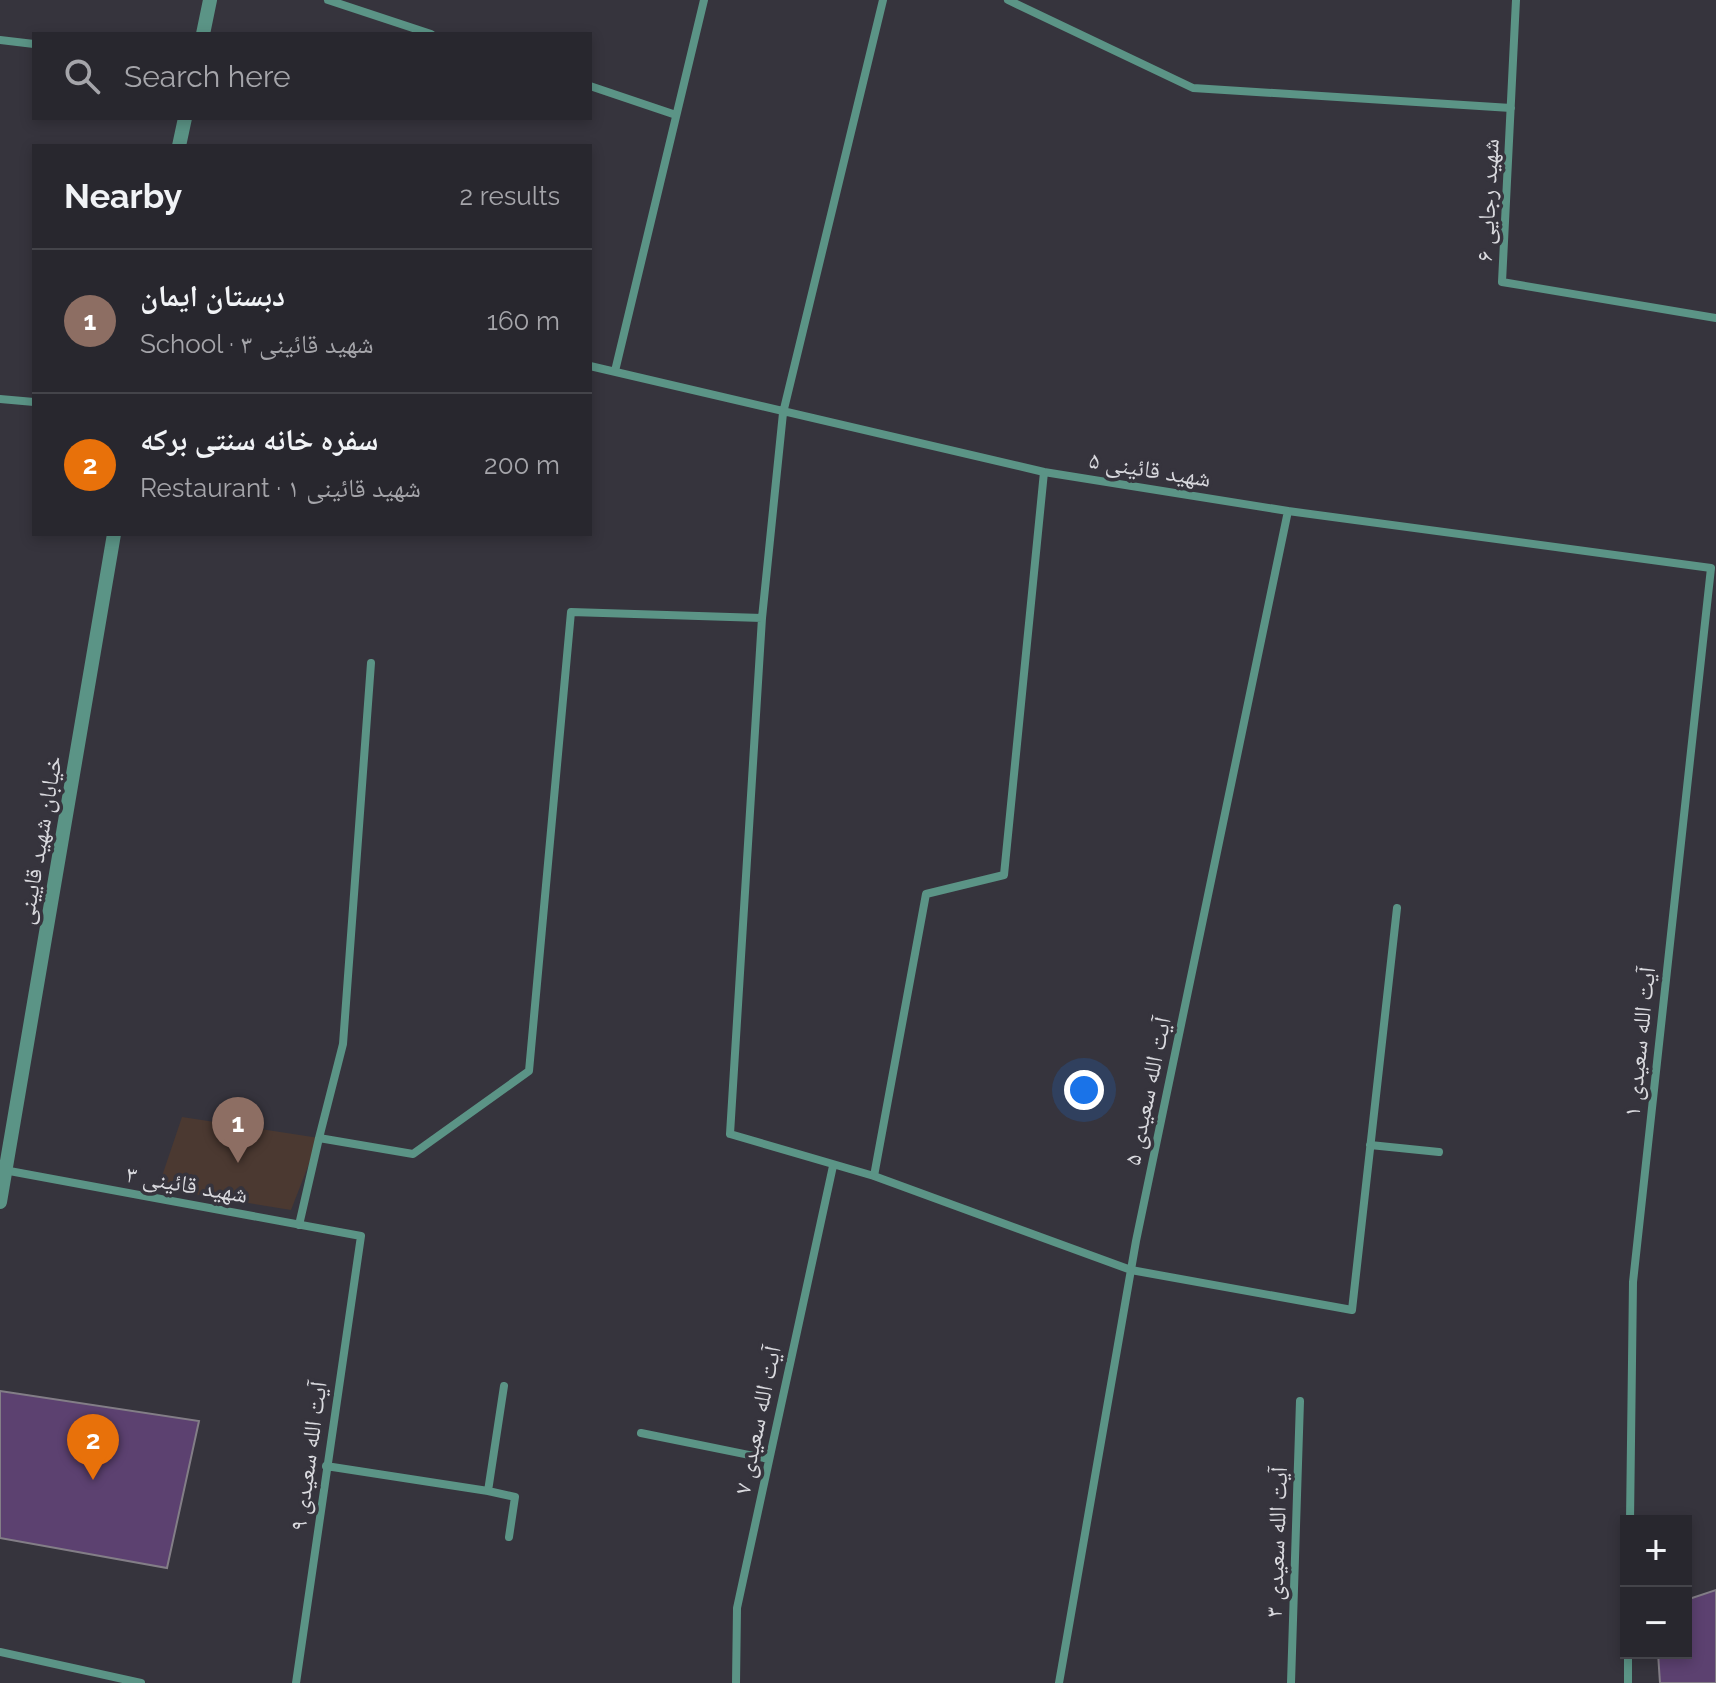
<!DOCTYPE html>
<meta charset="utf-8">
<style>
body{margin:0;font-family:Raleway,"Noto Naskh Arabic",sans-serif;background:#34333a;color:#f1f3f6}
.controls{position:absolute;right:24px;bottom:24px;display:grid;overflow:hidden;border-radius:0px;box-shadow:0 4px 12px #0003}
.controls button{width:72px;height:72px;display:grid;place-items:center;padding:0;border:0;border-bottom:2px solid #44444a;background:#28272e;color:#f1f3f6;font:40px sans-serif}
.you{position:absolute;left:1084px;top:1090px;width:28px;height:28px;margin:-20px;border:6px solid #fff;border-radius:50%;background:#1a73e8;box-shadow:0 0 0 12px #1a73e833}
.badge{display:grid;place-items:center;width:52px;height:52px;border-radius:50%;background:#db2777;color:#fff;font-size:26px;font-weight:700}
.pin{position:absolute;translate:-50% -66px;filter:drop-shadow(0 2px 4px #0008)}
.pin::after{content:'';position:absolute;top:42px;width:28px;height:24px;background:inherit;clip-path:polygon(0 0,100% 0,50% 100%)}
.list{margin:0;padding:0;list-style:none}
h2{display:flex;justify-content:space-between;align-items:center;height:104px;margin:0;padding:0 32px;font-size:34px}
h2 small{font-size:26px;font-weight:400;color:#a5a5aa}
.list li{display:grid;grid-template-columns:52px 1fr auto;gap:24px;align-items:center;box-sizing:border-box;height:144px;padding:0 32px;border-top:2px solid #44444a}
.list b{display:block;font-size:30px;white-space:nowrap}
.list p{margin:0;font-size:26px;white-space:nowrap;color:#a5a5aa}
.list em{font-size:26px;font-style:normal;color:#a5a5aa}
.icon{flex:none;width:44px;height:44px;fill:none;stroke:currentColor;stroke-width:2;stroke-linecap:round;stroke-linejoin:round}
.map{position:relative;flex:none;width:1716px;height:1683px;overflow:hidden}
.search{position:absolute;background:#28272e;box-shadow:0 4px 12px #0003;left:32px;top:32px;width:560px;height:88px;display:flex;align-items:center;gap:20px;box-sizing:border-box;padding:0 28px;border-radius:0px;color:#a5a5aa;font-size:30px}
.panel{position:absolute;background:#28272e;box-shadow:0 4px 12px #0003;left:32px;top:144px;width:560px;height:392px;border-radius:0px}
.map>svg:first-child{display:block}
.education{fill:#4b3931}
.building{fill:#5c4170;stroke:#837e87;stroke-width:2}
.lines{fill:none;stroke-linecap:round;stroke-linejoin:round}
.minor{stroke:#5b9486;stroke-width:8}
.tertiary{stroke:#5b9486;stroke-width:14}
.labels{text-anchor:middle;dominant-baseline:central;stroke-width:7;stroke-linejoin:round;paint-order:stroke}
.street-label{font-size:24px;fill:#d9d9de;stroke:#36343d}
</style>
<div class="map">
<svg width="1716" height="1683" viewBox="0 0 1716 1683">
<rect width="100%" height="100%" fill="#36343d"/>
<!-- education -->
<path class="education" d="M 182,1117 L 319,1138 L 291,1210 L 158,1188 Z"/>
<!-- building -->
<path class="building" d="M 0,1391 L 199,1421 L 167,1568 L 0,1538 Z
M 1716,1590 L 1716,1683 L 1660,1683 L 1658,1653 L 1686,1653 L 1686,1600 Z"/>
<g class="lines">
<!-- minor -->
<path class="minor" d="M 328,0 L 431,34
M 883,0 L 783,413 L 762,618 L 730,1134 L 874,1176 L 1131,1270 L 1352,1310 L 1397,908
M 1008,0 L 1193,88 L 1511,108
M 1516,0 L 1502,282 L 1716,318
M 0,40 L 34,44
M 590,86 L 676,115
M 590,366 L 1044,472 L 1288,511 L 1711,568 L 1633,1282 L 1630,1521
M 615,371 L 704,0
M 0,399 L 34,402
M 319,1138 L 343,1044 L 371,663
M 1370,1145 L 1439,1152
M 4,1170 L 361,1236 L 296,1683
M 874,1176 L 926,894 L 1004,875 L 1044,472
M 299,1225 L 319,1138 L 413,1154 L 529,1071 L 571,612 L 762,618
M 641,1433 L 769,1459
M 326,1466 L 488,1491 L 504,1386
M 488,1491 L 515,1497 L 509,1537
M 0,1652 L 141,1683
M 736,1683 L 737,1608 L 833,1166
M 1059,1683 L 1136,1241 L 1288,511
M 1291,1683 L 1300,1401
M 1628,1683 L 1628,1653"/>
<!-- tertiary -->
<path class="tertiary" d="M 203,34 L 210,0
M 179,146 L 185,118
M 0,1202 L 114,534"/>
</g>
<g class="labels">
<!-- street labels -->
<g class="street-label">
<text transform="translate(1487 200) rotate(-87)">شهید رجایی ۶</text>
<text transform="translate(1150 469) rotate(9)">شهید قائینی ۵</text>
<text transform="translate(39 840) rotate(-80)">خیابان شهید قایینی</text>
<text transform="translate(1639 1042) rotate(-84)">آیت الله سعیدی ۱</text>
<text transform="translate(1147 1091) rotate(-78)">آیت الله سعیدی ۵</text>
<text transform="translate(187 1184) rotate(10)">شهید قائینی ۳</text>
<text transform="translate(757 1420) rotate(-78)">آیت الله سعیدی ۷</text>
<text transform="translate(308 1456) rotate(-82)">آیت الله سعیدی ۹</text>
<text transform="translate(1276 1542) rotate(-88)">آیت الله سعیدی ۳</text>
</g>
</g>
</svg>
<div class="controls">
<button>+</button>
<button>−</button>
</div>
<div class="you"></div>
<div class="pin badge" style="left:238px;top:1163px;background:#8d6e63">1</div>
<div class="pin badge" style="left:93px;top:1480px;background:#e8710a">2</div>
<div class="search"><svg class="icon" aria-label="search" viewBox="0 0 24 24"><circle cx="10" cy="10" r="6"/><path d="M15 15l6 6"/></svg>Search here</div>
<section class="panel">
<h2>Nearby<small>2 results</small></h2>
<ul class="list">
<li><span class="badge" style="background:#8d6e63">1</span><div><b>دبستان ایمان</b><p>School · شهید قائینی ۳</p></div><em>160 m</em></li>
<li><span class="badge" style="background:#e8710a">2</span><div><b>سفره خانه سنتی برکه</b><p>Restaurant · شهید قائینی ۱</p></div><em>200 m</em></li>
</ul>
</section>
</div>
